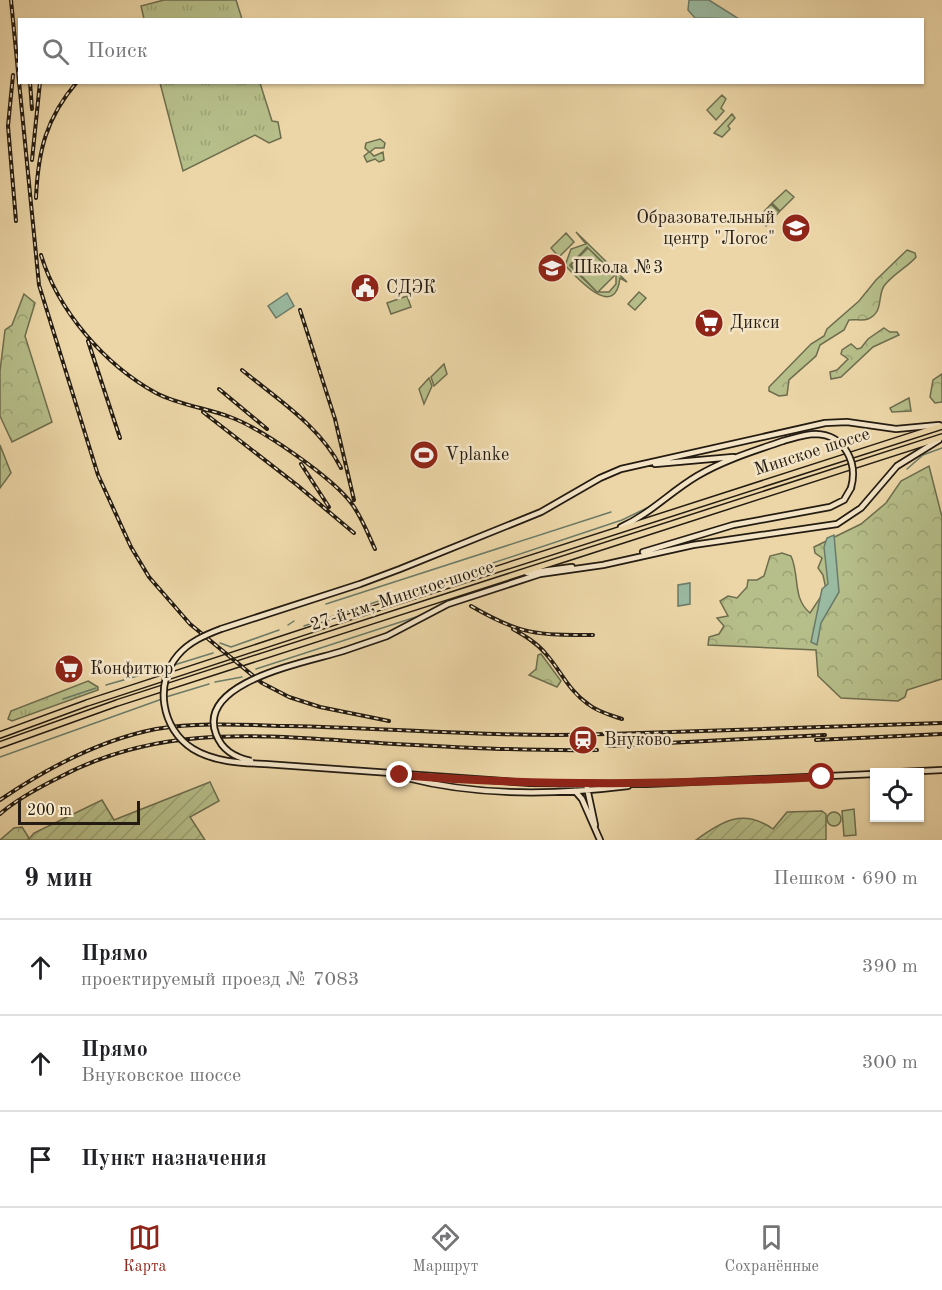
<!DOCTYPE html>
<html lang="ru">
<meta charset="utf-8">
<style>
body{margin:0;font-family:"Old Standard TT",serif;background:#f6f6f6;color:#202124}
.controls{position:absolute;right:18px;bottom:18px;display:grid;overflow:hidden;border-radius:0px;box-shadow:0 2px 4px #0004}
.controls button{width:54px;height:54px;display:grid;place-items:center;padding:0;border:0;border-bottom:2px solid #e0e0e0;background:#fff;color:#202124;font:30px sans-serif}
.scale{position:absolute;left:18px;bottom:15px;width:122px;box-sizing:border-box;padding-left:6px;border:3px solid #241c12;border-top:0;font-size:16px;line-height:21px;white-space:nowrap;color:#241c12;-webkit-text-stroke:4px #f3e4c6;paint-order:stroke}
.stop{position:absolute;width:18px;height:18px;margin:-14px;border:4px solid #8f2418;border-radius:50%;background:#fff}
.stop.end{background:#8f2418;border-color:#fff;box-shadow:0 2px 6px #0008}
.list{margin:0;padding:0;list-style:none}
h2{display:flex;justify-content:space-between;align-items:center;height:78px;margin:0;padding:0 24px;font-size:26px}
h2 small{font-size:20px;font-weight:400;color:#757577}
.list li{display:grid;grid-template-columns:39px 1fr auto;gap:18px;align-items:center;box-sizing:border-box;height:96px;padding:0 24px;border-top:2px solid #e0e0e0}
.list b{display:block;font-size:22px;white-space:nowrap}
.list p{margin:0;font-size:20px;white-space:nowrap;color:#757577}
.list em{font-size:20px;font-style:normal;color:#757577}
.icon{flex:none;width:33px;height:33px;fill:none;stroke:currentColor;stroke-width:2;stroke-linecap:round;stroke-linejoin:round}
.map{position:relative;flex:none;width:942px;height:840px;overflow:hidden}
.search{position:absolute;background:#fff;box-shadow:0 2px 4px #0004;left:18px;right:18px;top:18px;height:66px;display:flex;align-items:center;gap:15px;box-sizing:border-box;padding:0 21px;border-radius:0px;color:#757577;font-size:22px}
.sheet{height:366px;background:#fff}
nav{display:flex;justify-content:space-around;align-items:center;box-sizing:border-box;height:84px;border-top:2px solid #e0e0e0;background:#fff;font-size:16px;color:#757577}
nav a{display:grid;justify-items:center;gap:3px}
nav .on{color:#8f2418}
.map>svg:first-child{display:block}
.grass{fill:url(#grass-tufts);stroke:#6d6d4e;stroke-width:1.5}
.forest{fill:url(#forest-crowns);stroke:#6d6d4e;stroke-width:1.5}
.park{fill:#b6be89;stroke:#6d6d4e;stroke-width:1.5;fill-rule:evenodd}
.garden{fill:url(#garden-furrows);stroke:#6d6d4e;stroke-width:1.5}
.water{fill:#9abaa2;stroke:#6b7b68;stroke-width:1.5}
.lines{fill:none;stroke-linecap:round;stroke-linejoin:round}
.stream{stroke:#6b7b68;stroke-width:1.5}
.secondary-casing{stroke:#241c12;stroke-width:8}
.trunk-casing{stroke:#241c12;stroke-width:8}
.secondary{stroke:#f3e4c6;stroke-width:4.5}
.trunk{stroke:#ecd6a7;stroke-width:5}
.rail-casing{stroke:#241c12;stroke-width:4}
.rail{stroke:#f3e4c6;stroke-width:1.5;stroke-dasharray:4.5;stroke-linecap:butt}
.secondary-bridge-casing{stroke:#241c12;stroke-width:8;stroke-linecap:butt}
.secondary-bridge{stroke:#f3e4c6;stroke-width:4.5}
.route{stroke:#8f2418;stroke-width:8}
.labels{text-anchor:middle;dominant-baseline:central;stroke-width:5;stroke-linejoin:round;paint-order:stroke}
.poi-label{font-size:18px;fill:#241c12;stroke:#f3e4c6;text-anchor:start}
.street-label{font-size:18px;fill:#241c12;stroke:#f3e4c6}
</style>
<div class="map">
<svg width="942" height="840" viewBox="0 0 942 840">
<defs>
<pattern id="grass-tufts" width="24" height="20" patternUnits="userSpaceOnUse" patternTransform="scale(1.5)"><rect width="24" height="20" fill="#b6be89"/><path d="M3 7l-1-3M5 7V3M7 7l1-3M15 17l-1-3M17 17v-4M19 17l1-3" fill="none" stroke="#9ca375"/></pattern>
<pattern id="forest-crowns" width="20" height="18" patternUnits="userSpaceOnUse" patternTransform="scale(1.5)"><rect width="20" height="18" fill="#b6be89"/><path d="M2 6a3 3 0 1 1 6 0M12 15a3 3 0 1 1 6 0" fill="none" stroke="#9ca375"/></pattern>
<pattern id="garden-furrows" width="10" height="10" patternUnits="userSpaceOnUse" patternTransform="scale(1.5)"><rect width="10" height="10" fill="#b6be89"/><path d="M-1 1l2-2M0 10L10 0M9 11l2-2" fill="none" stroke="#9ca375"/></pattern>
</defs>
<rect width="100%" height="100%" fill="#ecd6a7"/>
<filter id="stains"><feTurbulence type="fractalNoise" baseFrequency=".00333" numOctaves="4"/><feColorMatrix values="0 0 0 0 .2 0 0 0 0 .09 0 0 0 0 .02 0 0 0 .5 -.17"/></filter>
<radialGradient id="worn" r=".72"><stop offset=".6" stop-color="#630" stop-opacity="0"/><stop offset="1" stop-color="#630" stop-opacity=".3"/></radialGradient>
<!-- grass -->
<path class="grass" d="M 164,0 L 236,0 L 242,19 L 144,19 L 141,6 Z
M 160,83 L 260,83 L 272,121 L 278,122 L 281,138 L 269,143 L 255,135 L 183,171 Z
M 88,681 L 98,687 L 98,690 L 12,721 L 8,719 L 11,711 Z"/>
<!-- forest -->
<path class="forest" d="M 907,250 L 915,253 L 916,257 C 909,266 893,274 884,286 C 877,297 884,312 868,319 C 863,321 855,319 849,320 L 844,330 L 820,345 L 816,356 L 789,380 L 787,395 L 779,396 L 769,391 L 769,387 L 811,344 L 824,336 L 827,329 L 859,301 L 876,280 Z
M 24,294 L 35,303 L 25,336 L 52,422 L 12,442 L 0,416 L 0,371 L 5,330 L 12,325 Z
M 884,328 L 890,332 L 897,332 L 899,335 L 873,347 L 841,377 L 831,379 L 830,372 L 837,370 L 848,359 L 841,354 L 842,350 L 851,344 L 857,349 L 861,348 L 868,339 Z
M 942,374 L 942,402 L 935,403 L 930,397 L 933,380 Z
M 909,398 L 911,411 L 892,412 L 890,408 Z
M 0,445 L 11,473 L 0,488 Z
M 929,466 L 942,517 L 942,679 L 907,690 L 905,697 L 898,701 L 841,698 L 818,676 L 816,650 L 708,645 L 709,637 L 719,634 L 724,626 L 717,618 L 728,616 L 720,601 L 728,596 L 737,598 L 747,587 L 748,580 L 757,580 L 764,576 L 770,556 L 782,553 L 791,556 C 800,576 792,598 810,613 L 826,589 L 823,575 L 818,568 L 822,558 L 815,553 L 814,547 L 861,524 L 886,503 L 901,481 Z
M 541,654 L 561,681 L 557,687 L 529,675 L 536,669 L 538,655 Z
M 22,827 L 29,838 L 27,840 L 0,840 L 14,828 Z"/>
<!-- park -->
<path class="park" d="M 722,95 L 726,99 L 721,108 L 724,111 L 716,120 L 707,110 Z
M 732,114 L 735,118 L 728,126 L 730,129 L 722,137 L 714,133 Z
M 380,139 L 385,143 L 384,148 L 375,148 L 370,152 L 374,156 L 383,152 L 384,160 L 379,162 L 375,159 L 367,162 L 364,156 L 369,152 L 365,148 L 366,143 Z
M 786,190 L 794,197 L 780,211 L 772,203 Z
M 771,204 L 779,212 L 766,226 L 758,218 Z
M 576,232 L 627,282 L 620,278 C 615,324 572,272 560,260 L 566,263 L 571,249 L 586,244 ZM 587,247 L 616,275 L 616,284 L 609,292 L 598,292 L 615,275 L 588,248 L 571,265 L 597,292 L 570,266 L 570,265 Z
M 566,233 L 574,242 L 559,257 L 551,248 Z
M 639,292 L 646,298 L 635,310 L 628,304 Z
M 407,296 L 411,307 L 391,314 L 387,303 Z
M 444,364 L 447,374 L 434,386 L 431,377 Z
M 429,378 L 432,386 L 424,404 L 419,389 Z
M 854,809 L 856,835 L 844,836 L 842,811 Z
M827 819a7 7 0 1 1 14 0a7 7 0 1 1-14 0Z"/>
<!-- garden -->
<path class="garden" d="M 210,782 L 219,801 L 190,817 L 205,840 L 28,840 L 34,833 L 102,800 L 114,820 Z
M 822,811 L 826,814 L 826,840 L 696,840 C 722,821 743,808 773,829 L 787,812 Z"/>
<!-- water -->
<path class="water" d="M 689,0 L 709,0 L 739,19 L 695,18 L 688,10 Z
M 287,293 L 294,306 L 276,318 L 268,306 Z
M 834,535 L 839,592 L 821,623 L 817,645 L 811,642 L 822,589 L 828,584 L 824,547 L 827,538 Z
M 690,583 L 690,604 L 678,606 L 678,585 Z"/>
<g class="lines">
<!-- stream -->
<path class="stream" d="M 907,469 L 923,455 L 942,448
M 326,604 L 611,512
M 288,625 L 294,621
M 304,626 L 622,520 L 655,504
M 220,643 L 231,647 L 279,630
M 174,665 L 213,653
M 256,669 L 419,616
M 215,682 L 242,677
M 106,685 L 169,667
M 166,697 L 209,684
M 63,699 L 96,688
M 0,757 L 162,699"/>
<!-- secondary casing -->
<g class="secondary-casing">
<path id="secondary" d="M 655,464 L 733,457
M 621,527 C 650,514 670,492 697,476 C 724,460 754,451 783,441
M 643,552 L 733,525 L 830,507 L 844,500 L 851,488
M 527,573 L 572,567
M 221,629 L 360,584 L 400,569 L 541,512 L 600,478 L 621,469 L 825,423 L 847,422 L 896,429 L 939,425
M 343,651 L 387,636 L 448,604 L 540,574 L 603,565 L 693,545 L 837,524 L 861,508 L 897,466 L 939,440
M 265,764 L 530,783 L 647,784 L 874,774
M 901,772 L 942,770
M 407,778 C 477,796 556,795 628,786
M 586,783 L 595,825
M 575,791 L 582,799 L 600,840"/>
</g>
<!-- trunk casing -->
<g class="trunk-casing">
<path id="trunk" d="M 0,735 L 87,703 L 383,606 L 942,426
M 0,745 L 117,703 L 942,437"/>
</g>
<!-- secondary -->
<use href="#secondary" class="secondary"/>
<!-- trunk -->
<use href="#trunk" class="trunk"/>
<!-- rail casing -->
<g class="rail-casing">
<path id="rail" d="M 11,0 L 39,285 L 98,475 L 131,547 L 149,577 L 190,624 L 262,683 L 289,697 L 320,707 L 389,721
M 13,75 L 8,126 L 16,221
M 30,82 L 32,109
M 32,160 L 40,82
M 36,198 C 38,151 46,118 77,82
M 41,255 C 58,311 105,365 156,393 C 179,405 206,408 230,417 C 261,428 333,478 352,504 C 362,518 368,534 375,549
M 300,310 L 335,419 L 354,500
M 88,341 L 120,438
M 242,370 C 277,399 320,426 341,468
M 219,389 L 267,429
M 203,412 L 297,485 L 354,533
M 301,464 L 329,507
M 471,606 C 521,635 536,635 593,635
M 513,629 C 525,636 537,643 546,654 C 561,671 569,691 588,704 C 598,712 610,715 622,719
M 609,734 L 942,723
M 816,740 L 942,734
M 609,746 L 825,735
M 0,800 C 47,768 100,740 156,729 C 200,722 244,725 288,726 C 394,728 499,738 606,734
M 0,814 C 17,799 38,788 58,778 C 162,722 265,736 379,743 C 452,747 524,751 597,750"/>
</g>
<!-- rail -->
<use href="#rail" class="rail"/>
<!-- secondary-bridge casing -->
<g class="secondary-bridge-casing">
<path id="secondary-bridge" d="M 783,441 C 794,438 805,434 816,434 C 845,435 858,463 851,488
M 221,629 C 205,635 189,642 178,655 C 154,683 161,729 193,749 C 214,762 241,763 265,764
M 251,761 C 234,757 222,750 216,734 C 196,681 309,662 343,651"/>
</g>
<!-- secondary-bridge -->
<use href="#secondary-bridge" class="secondary-bridge"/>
</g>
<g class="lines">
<!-- route -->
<path class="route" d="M 400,775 C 541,787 681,784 822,777"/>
</g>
<!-- icons -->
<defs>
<g id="school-disc" transform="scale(1.5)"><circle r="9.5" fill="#8f2418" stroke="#f3e4c6"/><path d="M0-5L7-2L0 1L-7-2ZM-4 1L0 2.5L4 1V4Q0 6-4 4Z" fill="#fff"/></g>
<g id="civic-disc" transform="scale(1.5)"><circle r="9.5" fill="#8f2418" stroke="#f3e4c6"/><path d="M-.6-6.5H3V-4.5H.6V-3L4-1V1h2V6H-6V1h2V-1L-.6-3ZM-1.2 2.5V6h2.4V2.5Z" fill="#fff"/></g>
<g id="supermarket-disc" transform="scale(1.5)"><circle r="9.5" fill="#8f2418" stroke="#f3e4c6"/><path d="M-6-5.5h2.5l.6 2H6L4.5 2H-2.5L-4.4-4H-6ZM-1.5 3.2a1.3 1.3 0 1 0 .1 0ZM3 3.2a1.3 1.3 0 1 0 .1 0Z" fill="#fff"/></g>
<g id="stadium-disc" transform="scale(1.5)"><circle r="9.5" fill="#8f2418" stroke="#f3e4c6"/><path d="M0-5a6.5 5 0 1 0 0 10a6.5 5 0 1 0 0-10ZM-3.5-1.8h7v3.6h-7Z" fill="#fff"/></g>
<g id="station-disc" transform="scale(1.5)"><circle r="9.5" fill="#8f2418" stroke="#f3e4c6"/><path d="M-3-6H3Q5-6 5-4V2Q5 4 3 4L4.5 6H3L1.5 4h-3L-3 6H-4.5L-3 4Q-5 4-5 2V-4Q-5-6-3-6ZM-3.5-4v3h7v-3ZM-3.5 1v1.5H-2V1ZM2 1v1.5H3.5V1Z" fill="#fff"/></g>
</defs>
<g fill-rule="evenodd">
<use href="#school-disc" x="796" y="228"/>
<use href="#school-disc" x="552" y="268"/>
<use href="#civic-disc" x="365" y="288"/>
<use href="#supermarket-disc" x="709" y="323"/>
<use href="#stadium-disc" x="424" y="455"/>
<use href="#supermarket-disc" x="69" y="669"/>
<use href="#station-disc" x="583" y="740"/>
</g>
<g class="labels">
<!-- poi labels -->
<g class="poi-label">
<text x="775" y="218" text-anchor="end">Образовательный<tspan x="775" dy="21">центр "Логос"</tspan></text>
<text x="573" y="268">Школа №3</text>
<text x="386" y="288">СДЭК</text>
<text x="730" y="323">Дикси</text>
<text x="445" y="455">Vplanke</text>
<text x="90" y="669">Конфитюр</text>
<text x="604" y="740">Внуково</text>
</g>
<!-- street labels -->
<g class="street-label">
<text transform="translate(812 452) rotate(-18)">Минское шоссе</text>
<text transform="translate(402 596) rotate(-18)">27-й км, Минское шоссе</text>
</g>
</g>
<rect width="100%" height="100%" filter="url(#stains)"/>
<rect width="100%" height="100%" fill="url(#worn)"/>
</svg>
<div class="controls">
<button><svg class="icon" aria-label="locate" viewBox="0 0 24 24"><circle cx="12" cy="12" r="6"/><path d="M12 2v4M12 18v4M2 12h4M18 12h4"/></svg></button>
</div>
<div class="scale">200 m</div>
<div class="stop" style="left:822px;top:777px"></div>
<div class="stop end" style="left:400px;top:775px"></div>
<div class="search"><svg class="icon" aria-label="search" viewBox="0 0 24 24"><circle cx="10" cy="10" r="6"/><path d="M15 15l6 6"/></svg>Поиск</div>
</div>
<section class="sheet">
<h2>9 мин<small>Пешком · 690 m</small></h2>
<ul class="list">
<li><svg class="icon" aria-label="ahead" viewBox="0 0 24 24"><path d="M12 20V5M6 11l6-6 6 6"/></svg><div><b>Прямо</b><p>проектируемый проезд № 7083</p></div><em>390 m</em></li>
<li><svg class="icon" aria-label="ahead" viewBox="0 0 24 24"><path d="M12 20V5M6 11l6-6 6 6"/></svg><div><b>Прямо</b><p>Внуковское шоссе</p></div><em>300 m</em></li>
<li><svg class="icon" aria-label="arrive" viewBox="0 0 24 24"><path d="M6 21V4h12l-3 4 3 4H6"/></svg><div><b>Пункт назначения</b></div></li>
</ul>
</section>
<nav>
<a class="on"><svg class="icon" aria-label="map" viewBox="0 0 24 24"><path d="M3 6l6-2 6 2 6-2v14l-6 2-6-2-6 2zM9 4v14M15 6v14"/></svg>Карта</a>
<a><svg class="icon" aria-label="directions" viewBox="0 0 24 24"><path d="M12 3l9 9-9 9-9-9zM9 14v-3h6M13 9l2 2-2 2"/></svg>Маршрут</a>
<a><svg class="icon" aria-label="saved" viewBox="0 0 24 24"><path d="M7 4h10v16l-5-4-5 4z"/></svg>Сохранённые</a>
</nav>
